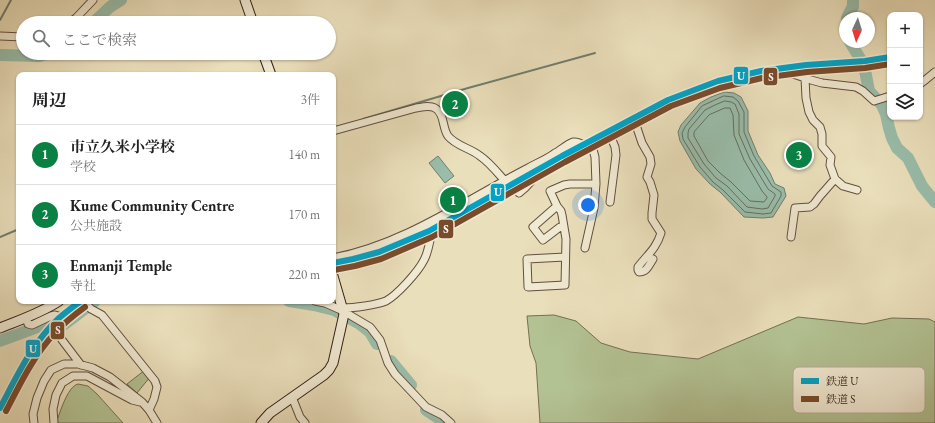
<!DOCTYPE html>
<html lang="ja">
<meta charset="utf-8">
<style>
body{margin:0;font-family:"EB Garamond","Noto Serif JP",serif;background:#f2f2f2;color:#222}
.controls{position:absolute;right:12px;top:12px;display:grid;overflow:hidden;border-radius:8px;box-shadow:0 1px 3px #0004}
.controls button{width:36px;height:36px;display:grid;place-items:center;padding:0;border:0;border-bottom:1px solid #e0e0e0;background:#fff;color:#222;font:20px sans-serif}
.compass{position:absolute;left:839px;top:12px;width:36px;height:36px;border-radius:50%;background:#fff;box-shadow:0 1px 3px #0004;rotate:184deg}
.you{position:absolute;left:588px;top:205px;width:14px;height:14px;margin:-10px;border:3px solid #fff;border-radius:50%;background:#1a73e8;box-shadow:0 0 0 6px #1a73e833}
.badge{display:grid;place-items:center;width:26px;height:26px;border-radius:50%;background:#0b8043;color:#fff;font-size:13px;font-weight:700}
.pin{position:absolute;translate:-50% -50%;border:2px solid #fff;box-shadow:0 1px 4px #0006}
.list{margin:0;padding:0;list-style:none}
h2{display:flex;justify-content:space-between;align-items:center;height:52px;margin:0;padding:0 16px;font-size:17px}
h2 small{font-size:13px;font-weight:400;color:#767676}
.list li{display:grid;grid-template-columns:26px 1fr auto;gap:12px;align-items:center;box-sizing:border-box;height:60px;padding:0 16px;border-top:1px solid #e0e0e0}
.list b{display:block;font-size:15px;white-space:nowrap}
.list p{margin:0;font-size:13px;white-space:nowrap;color:#767676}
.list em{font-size:13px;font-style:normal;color:#767676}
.icon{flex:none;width:22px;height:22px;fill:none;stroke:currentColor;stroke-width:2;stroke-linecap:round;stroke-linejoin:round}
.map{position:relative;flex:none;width:935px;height:423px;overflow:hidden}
.search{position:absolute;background:#fff;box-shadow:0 1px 3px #0004;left:16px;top:16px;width:320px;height:44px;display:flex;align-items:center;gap:10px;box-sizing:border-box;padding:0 14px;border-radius:22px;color:#767676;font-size:15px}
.panel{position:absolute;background:#fff;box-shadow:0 1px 3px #0004;left:16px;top:72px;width:320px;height:232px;border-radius:8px}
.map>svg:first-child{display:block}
.green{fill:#b3c293;stroke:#737054}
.water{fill:#99bdaa;stroke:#707e6f}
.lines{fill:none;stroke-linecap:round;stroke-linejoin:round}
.shore{stroke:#666e60;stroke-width:1}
.stream{stroke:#707e6f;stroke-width:2}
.river{stroke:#99bdaa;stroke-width:12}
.street-casing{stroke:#614f3f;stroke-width:9}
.secondary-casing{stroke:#331f16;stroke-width:11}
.street{stroke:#f1ead3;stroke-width:7}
.secondary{stroke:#f1ead3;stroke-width:9}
.rail-1-casing{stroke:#f1ead3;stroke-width:9}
.rail-2-casing{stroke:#f1ead3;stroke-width:9}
.rail-1{stroke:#03a2c5;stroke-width:6}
.rail-2{stroke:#7a4b2a;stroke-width:6}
.key{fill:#f1ead3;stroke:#b8ad9a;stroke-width:1}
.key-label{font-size:11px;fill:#331f16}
.line-badge{stroke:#f1ead3;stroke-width:1.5}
.badge-label{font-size:11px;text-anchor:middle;font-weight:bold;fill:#fff}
</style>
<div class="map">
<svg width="935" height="423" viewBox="0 0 935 423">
<rect width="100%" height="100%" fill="#eadfbb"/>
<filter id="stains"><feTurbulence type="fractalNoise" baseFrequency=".005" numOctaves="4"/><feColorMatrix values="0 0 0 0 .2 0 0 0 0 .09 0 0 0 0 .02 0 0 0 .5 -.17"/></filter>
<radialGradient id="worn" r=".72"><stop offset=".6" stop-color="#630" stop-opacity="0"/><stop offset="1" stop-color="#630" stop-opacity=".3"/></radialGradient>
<!-- green -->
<path class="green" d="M 554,315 L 576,321 L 601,343 L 630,352 L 698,359 L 798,317 L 864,324 L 892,318 L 929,319 L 935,322 L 935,423 L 540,423 L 536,363 L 530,346 L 527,316 Z
M 145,370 L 150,377 L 137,393 L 127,384 Z
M 78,384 L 88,386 L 97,394 L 123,423 L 56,423 C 60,413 67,387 78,384 Z"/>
<!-- water -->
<path class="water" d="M 724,92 L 734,93 L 741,97 L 748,111 L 748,131 L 758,155 L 770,173 L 775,184 L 784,188 L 786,196 L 773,217 L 763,218 L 744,217 L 720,192 L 710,184 L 696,169 L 680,141 L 678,132 L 681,125 L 700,103 L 711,97 Z
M 438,156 L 454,176 L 445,183 L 429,163 Z"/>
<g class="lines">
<!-- shore -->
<path class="shore" d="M 724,96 L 733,97 L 738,101 L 744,112 L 744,132 L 754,156 L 772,186 L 781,192 L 781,196 L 771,213 L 763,214 L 745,212 L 723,190 L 713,182 L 700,167 L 683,139 L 682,133 L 685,127 L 702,106 Z
M 725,101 L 731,102 L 735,104 L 739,114 L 739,134 L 750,159 L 768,189 L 775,194 L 775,196 L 768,208 L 762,209 L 747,207 L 727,186 L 716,178 L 704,164 L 688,138 L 688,133 L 689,129 L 705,110 L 715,105 Z
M 725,108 L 730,108 L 733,115 L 734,135 L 744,160 L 762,191 L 767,197 L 767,198 L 764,202 L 750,201 L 731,182 L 720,173 L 708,161 L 694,136 L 694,132 L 709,115 Z"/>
<!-- stream -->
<path class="stream" d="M 0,20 L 11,0
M 0,55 L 0,53
M 363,119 L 468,88 L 595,53
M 0,237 L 19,229"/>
<!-- river -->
<path class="river" d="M 847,18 L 853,6 L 853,0
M 93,23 L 110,7 L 121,0
M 850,42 L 864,65 L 869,91 L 882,105 L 886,114 L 889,128 L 892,138 L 897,148 L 908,158 L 922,186 L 935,202
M 0,55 L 39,56 L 50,53
M 289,301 L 314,305 L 334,310 L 360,324 L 370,332 L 377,344
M 0,341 L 43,325 L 56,329 C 70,322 82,310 95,301
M 391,361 L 411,385
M 426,410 L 446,423"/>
<!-- street casing -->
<g class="street-casing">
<path id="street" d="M 69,23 L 76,18 L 93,0
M 0,36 L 23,37
M 805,78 L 806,98 L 809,112 L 813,120 L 820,127 L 822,134 L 822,146 L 831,157 L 830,165 L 835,179 L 843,186 L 857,190
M 920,84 L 924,81 L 935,72
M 635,122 L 642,143 L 650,157 L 651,164 L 647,177 L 650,182 L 654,195 L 652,213 L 652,219 L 661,233 C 656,249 648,254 638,267 L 638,270 L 639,272 C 647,272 649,265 653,259
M 333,131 L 416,108 C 423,107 429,105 435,108 C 445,114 442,128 448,136 C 456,146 470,148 480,156 C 489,162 497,172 504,180
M 592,146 L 595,157 L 596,184
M 519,193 L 526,187 L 538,174 L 571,155 L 592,146 L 649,114 L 670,104 L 731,82 L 783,73 L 793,74 L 811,80 L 822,83 L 856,87 L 863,91 L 874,101 L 890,96
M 610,202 L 616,155 L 615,147 L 610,135
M 557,206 L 561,211 L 562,215 L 566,239 L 565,285 L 528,287 L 527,259 L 565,257
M 564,227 L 560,227 L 543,240 L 533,227 L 557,206 L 550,191 L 564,185 L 570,184 L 596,184 L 594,208 L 585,248
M 791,237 L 795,208 L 810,207 L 814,204 L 820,196 L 835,179
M 333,258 C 405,244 464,201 528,168 C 537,163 547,159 555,153 C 561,150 567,144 573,142 C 579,141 583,145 587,147
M 315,301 L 325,303 L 343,311 L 370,327 L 380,340 L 388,363 L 395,374 L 426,407 L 442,415 L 451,423
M 343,308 C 354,308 376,305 386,301 C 397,295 418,272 424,260 C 428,253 429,244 431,236
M 26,318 L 28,324 L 32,325 L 51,316 L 55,315 L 65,318 L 85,303 L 91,309 L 102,315 L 155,381 L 157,387 L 154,399 L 149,410
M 62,340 L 81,365
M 292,397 L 300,417 L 305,423
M 34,423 L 33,414 L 37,398 L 44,381 L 51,370 L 64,364 L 78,364 L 93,368 L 110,377 L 142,402 L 149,410 L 157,423
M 54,423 L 53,409 L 56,395 L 62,383 L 73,376 L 87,376 L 132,400 L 140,402"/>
</g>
<!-- secondary casing -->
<g class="secondary-casing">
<path id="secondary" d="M 245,0 L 253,23
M 263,53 L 271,75
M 0,328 C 20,320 41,313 59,301
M 261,423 L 270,413 L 324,375 L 329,370 L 333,363 L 344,314 L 333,276"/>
</g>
<!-- street -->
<use href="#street" class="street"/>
<!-- secondary -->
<use href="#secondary" class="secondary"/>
<!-- rail-1 casing -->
<g class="rail-1-casing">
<path id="rail-1" d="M 333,263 L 353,259 L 379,252 L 429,231 L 562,156 L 668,100 L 718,81 L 761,71 L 806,65 L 865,61 L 890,57
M 0,408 C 17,376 32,343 59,318 C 66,312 74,306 81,301"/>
</g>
<!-- rail-2 casing -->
<g class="rail-2-casing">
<path id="rail-2" d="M 334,270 L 355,266 L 381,259 L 432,237 L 565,162 L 671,106 L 720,88 L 762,78 L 807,72 L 865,68 L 890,64
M 6,411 C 20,384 34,355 55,333 C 64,323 74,315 85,307"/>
</g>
<!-- rail-1 -->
<use href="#rail-1" class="rail-1"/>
<!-- rail-2 -->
<use href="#rail-2" class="rail-2"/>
</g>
<!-- legend -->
<rect x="793" y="367" width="132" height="46" rx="6" class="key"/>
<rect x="801" y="378" width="18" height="6" fill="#03a2c5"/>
<rect x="801" y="396" width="18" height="6" fill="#7a4b2a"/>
<g class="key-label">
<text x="826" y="385">鉄道 U</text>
<text x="826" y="403">鉄道 S</text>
</g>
<g class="line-badge">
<rect x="733" y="66" width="16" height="19" rx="4" fill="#03a2c5"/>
<rect x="763" y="67" width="15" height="19" rx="4" fill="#7a4b2a"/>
<rect x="490" y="183" width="15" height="19" rx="4" fill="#03a2c5"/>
<rect x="438" y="219" width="16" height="20" rx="4" fill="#7a4b2a"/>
<rect x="50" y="321" width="15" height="19" rx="4" fill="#7a4b2a"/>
<rect x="25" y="339" width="16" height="19" rx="4" fill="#03a2c5"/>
</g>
<g class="badge-label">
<text x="741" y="80">U</text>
<text x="771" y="81">S</text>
<text x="498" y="196">U</text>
<text x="446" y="233">S</text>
<text x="58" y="334">S</text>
<text x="33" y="353">U</text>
</g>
<rect width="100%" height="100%" filter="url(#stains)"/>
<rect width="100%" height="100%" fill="url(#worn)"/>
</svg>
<div class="controls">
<button>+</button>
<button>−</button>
<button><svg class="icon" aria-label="layers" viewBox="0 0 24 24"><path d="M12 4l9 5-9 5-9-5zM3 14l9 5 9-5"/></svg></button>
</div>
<svg class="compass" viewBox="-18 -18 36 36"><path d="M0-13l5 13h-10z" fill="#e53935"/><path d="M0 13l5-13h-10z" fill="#767676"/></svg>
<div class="you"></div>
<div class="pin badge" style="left:453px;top:200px">1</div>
<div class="pin badge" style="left:455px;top:104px">2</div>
<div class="pin badge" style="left:799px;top:155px">3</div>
<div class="search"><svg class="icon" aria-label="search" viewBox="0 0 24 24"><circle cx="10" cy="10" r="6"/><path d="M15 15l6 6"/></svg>ここで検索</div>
<section class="panel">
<h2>周辺<small>3件</small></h2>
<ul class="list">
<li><span class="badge">1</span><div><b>市立久米小学校</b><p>学校</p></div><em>140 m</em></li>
<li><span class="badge">2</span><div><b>Kume Community Centre</b><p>公共施設</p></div><em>170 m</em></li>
<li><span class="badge">3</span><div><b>Enmanji Temple</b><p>寺社</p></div><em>220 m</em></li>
</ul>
</section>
</div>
